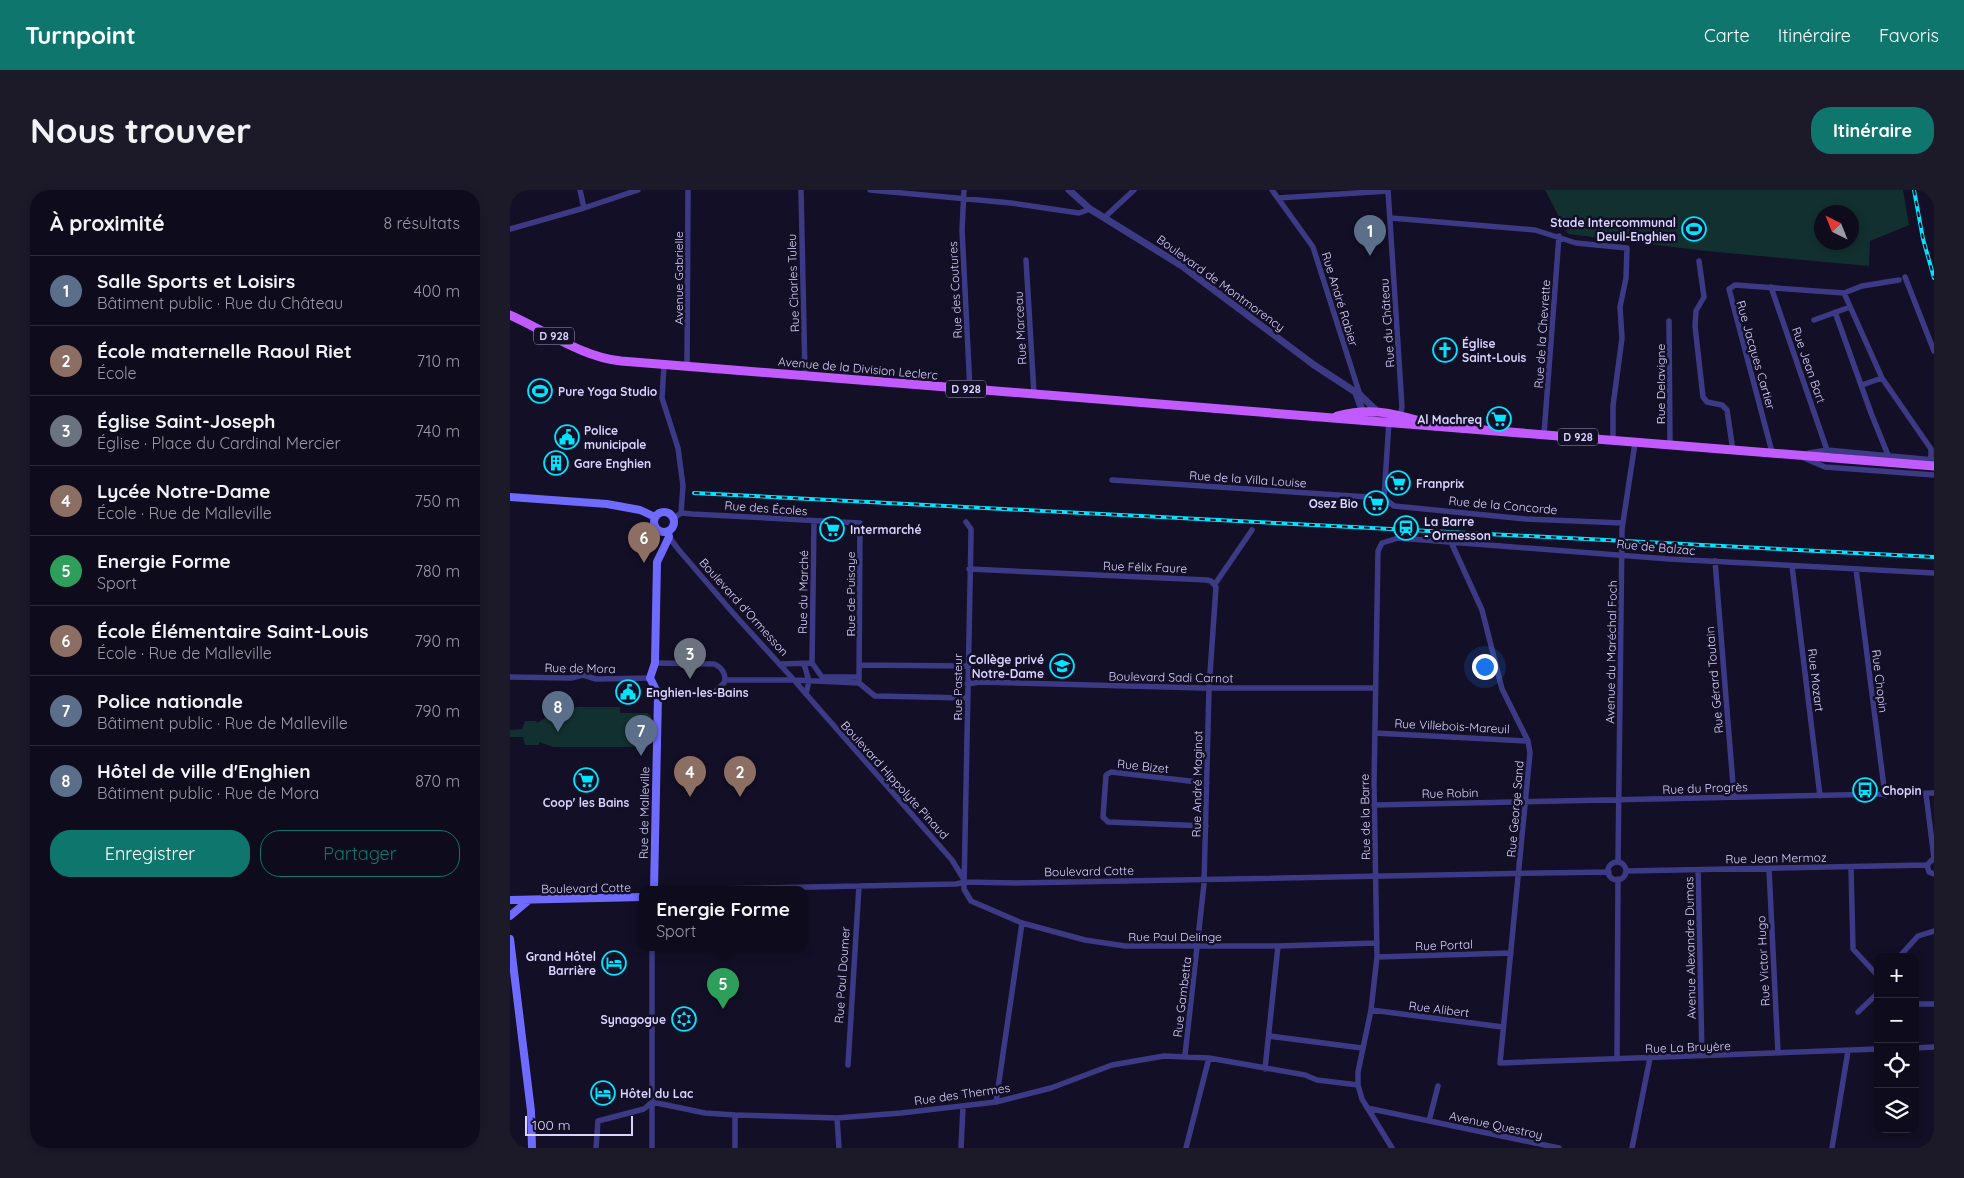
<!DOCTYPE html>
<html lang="fr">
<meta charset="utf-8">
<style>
body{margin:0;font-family:Quicksand,sans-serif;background:#1c1929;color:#f1f3f6}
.controls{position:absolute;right:15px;bottom:15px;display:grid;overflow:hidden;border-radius:10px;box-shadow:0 2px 8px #0003}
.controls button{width:45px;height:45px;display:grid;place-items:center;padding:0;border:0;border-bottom:1px solid #2e2b3b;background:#0e0b1c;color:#f1f3f6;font:25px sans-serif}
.compass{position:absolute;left:1304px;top:15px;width:45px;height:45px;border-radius:50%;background:#0e0b1c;box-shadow:0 2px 8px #0003;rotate:317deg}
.scale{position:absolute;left:15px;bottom:12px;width:108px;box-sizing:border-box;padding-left:5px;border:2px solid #d9d4ff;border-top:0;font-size:14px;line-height:18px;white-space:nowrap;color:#d9d4ff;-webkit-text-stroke:4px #130f26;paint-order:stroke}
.you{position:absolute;left:974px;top:476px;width:18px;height:18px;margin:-12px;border:4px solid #fff;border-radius:50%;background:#1a73e8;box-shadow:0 0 0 8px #1a73e833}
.badge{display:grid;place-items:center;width:32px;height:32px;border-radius:50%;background:#0f766e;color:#fff;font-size:16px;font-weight:700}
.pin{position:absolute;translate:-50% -41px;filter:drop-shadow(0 1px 2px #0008)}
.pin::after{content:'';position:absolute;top:26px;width:18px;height:15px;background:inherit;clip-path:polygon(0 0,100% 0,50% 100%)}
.popup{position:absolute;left:129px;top:696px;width:168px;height:65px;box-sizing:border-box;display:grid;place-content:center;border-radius:10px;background:#0e0b1c;filter:drop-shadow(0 1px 4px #0005);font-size:16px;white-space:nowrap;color:#9b9ba3}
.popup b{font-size:19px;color:#f1f3f6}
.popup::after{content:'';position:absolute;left:50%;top:100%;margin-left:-10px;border:10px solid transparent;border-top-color:#0e0b1c}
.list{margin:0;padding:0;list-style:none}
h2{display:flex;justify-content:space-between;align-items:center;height:65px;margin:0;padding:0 20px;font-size:21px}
h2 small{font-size:16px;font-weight:400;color:#9b9ba3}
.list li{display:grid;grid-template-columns:32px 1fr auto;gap:15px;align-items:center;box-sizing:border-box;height:70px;padding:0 20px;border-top:1px solid #2e2b3b}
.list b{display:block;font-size:19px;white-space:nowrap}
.list p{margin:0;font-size:16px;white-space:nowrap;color:#9b9ba3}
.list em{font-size:16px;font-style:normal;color:#9b9ba3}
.actions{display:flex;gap:10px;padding:15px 20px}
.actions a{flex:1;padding:11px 0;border:1px solid #0f766e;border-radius:20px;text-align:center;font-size:18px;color:#0f766e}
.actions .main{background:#0f766e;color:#fff}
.icon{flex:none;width:28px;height:28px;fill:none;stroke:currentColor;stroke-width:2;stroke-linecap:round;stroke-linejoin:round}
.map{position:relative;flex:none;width:1424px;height:958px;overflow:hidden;border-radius:20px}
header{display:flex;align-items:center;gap:30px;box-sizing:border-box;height:70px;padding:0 25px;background:#0f766e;color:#fff}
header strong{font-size:24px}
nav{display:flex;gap:28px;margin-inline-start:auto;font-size:18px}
.intro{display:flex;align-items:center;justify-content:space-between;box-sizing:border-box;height:120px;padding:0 30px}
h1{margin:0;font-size:35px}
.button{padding:12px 22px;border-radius:20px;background:#0f766e;color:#fff;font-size:18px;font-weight:700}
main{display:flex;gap:30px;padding:0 30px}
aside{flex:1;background:#0e0b1c;border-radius:20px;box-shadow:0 2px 8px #0003}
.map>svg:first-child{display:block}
.green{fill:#12302f;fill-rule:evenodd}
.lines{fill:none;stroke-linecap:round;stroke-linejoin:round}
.minor{stroke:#3d3a85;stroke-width:5.5}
.tertiary{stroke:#3d3a85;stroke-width:7}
.secondary{stroke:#6f6bff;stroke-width:8}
.primary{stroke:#c25bff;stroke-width:9}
.rail-casing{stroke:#00e5ff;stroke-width:4}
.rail{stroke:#130f26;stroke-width:2;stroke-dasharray:5.5;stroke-linecap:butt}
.labels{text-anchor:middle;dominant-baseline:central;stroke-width:5;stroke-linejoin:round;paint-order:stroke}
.shield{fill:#130f26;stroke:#9e99be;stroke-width:1}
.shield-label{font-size:11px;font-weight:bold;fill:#d9d4ff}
.poi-label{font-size:12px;font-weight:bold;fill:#d9d4ff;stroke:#130f26;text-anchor:start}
.street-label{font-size:12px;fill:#d9d4ff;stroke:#130f26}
</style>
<header>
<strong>Turnpoint</strong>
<nav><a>Carte</a><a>Itinéraire</a><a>Favoris</a></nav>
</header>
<div class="intro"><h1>Nous trouver</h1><a class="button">Itinéraire</a></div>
<main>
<aside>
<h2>À proximité<small>8 résultats</small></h2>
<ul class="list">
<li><span class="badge" style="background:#5c6f8a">1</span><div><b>Salle Sports et Loisirs</b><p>Bâtiment public · Rue du Château</p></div><em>400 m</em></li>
<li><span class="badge" style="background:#8d6e63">2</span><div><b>École maternelle Raoul Riet</b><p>École</p></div><em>710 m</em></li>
<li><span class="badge" style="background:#6b7280">3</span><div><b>Église Saint-Joseph</b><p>Église · Place du Cardinal Mercier</p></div><em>740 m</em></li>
<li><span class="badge" style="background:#8d6e63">4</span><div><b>Lycée Notre-Dame</b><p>École · Rue de Malleville</p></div><em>750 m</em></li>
<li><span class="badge" style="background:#2e9e5b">5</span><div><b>Energie Forme</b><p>Sport</p></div><em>780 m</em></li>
<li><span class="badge" style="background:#8d6e63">6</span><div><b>École Élémentaire Saint-Louis</b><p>École · Rue de Malleville</p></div><em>790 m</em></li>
<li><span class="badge" style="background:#5c6f8a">7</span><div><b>Police nationale</b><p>Bâtiment public · Rue de Malleville</p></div><em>790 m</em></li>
<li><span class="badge" style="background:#5c6f8a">8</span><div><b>Hôtel de ville d'Enghien</b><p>Bâtiment public · Rue de Mora</p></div><em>870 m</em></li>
</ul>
<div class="actions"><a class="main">Enregistrer</a><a>Partager</a></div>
</aside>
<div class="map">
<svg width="1424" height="958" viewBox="0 0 1424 958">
<rect width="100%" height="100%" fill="#130f26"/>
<!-- green -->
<path class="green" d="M 1035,0 L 1393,0 L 1399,35 L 1360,51 L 1359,76 L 1196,61 L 1058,44 ZM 1312,22 L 1342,22 L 1342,52 L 1312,52 Z
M 37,517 L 110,517 L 110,523 L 137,523 L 141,526 L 138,557 L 43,557 L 29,552 L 29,555 L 15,555 L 13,547 L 0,547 L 0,540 L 12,539 L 15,531 L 26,531 L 27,533 L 40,525 Z"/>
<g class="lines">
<!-- minor -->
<path class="minor" d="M 70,0 L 74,18
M 291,0 L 295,186
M 360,0 L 501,13 L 569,23 L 580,19
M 454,0 L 452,40 L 460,200
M 762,0 L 803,57 L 850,205
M 878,0 L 892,217 L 890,227
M 768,8 L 878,1
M 595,27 L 624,0
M 881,28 L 1025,40 L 1066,53 L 1117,58 L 1116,88 L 1110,117 L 1112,148 L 1103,216 L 1103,250
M 0,39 L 74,18 L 128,0
M 516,70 L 524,204
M 1189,71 L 1194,107 L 1186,121 L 1185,136 L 1193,207 L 1197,212 L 1212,215 L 1217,220 L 1223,261
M 1395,87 L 1424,161
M 1389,90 L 1352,96 L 1334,103 L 1372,188 L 1421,259 L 1421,269
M 1261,97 L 1317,260
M 1325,122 L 1361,223 L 1378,265
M 1304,130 L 1340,117
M 1159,131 L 1160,256
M 154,175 L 152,208 L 168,258 L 173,296 L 171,323
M 177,177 L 178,0
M 1352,195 L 1372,188
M 1034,244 L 1049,46
M 1262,262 L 1219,99 L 1225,95 L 1334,103
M 1299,263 L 1317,260 L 1424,270
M 1294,268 L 1315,277 L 1424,285
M 602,290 L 874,308
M 874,308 L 884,316 L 1016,329 L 1113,333
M 874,308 L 879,231
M 163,329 L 171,323 L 182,324 L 350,333 L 349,493
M 456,332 L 461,339 L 461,347 L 454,699 L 461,711 L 512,733 L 575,750 L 615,756 L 768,756 L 867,753
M 159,347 L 168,359 L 223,423 L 284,490 L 349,493 L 365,506 L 457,508
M 941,352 L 972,420 L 992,499 L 1018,551 L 1020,563 L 990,873 L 1368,859
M 1205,371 L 1224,607
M 1282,376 L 1310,606
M 459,379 L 697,390 L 701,391 L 706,397 L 699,498 L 694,694 L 675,865
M 1346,379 L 1375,605
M 705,394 L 742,340
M 145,473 L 204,474 C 212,477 217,485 214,493 L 204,503 L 148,504
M 302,473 L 304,331
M 270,474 L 302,473 L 312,487 L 349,487
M 294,474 L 299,491
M 350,475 L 457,476
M 0,487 L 61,488 L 73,485 L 86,489 L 140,488
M 215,490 L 284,490 L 296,504
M 299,491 L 296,504 L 442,670 L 453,688
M 457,494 L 470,492 L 693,498 L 865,498
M 865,543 L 1018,551
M 1416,604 L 1424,668
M 864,615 L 1424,603
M 696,636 L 598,632 L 593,627 L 596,585 L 601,582 L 697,593
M 1424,668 L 1417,675 L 1419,682 L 1424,684
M 1108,672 L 1112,339 L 1125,253
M1098 681a9 9 0 1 1 18 0a9 9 0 1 1-18 0Z
M 1341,677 L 1343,759 L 1368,786
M 1259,679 L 1268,863
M 1188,680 L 1192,866
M 1116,681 L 1417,675
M 150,700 L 446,694 L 455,692 L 506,693 C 703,691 901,684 1099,682
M 142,758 L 142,958
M 867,767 L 1001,763
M 1389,767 L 1408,746 L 1424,741
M 1405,814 L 1424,814
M 861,820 L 993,837
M 1348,822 L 1368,803
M 759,846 L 852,858
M 1405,858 L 1424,857
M 1107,869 L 1108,689
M 338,875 L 349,696
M 755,879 L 768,756
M 486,912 L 512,733
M 857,918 L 1049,958
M 327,928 L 329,958
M 919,931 L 928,896
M 86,958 L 88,931 L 134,919 L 142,912 L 195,923 L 225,925 L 327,928 L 391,923 L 486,912 L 541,898 L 602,875 L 654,866 L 699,868 L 795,885 L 807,890 L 848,895
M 225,958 L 225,925
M 451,958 L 453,917
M 676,958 L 699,868
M 882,958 L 852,909 L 848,895 L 848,882 L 861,820 L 867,767 L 864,595 L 868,361 L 872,353 L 888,348 L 1159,369 L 1424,383
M 1122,958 L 1140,868
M 1322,958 L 1338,861"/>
<!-- tertiary -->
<path class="tertiary" d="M 559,0 L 580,19 L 672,76 L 804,175 L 850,205 L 867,221
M 846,203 L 854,226"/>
<!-- secondary -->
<path class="secondary" d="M 0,307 L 97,314 L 130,320 L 145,327
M144 332a10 10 0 1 1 20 0a10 10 0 1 1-20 0Z
M 144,700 L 148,504 L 140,488 L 145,473 L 147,372 L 159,347 L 158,342
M 0,710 L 133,707
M 0,726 L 19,710
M 0,749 L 21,921 L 22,958"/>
<!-- primary -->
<path class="primary" d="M 0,125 C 36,141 72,167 111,171 L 1424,276
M 827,226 C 859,218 879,222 910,231"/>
<!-- rail casing -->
<g class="rail-casing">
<path id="rail" d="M 1404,0 L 1413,49 L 1424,88
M 184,303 L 1424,367"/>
</g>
<!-- rail -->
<use href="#rail" class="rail"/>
</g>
<!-- icons -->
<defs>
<g id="stadium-ring" transform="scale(1.25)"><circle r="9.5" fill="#130f26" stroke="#00e5ff" stroke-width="1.5"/><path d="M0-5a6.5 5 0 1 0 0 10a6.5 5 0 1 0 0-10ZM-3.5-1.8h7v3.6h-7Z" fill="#00e5ff"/></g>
<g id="church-ring" transform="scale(1.25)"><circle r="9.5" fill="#130f26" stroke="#00e5ff" stroke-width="1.5"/><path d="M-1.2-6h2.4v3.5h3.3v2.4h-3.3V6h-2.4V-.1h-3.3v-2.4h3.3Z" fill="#00e5ff"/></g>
<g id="supermarket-ring" transform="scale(1.25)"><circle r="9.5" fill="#130f26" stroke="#00e5ff" stroke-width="1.5"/><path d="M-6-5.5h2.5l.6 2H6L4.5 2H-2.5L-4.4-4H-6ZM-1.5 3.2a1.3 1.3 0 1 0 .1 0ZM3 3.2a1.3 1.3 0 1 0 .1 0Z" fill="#00e5ff"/></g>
<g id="civic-ring" transform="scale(1.25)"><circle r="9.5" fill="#130f26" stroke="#00e5ff" stroke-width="1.5"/><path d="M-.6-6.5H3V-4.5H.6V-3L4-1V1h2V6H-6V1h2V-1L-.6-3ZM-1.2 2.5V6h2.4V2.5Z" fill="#00e5ff"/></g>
<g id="building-ring" transform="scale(1.25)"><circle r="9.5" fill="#130f26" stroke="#00e5ff" stroke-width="1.5"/><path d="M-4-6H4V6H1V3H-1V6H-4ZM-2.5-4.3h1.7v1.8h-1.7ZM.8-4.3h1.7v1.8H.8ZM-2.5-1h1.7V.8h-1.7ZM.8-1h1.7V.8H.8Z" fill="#00e5ff"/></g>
<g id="station-ring" transform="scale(1.25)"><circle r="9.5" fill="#130f26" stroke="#00e5ff" stroke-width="1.5"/><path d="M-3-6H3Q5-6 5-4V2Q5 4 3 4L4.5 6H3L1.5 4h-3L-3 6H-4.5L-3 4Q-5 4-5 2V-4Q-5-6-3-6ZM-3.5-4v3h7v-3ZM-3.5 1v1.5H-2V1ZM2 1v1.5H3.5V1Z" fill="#00e5ff"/></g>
<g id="school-ring" transform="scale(1.25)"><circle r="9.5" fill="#130f26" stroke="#00e5ff" stroke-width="1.5"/><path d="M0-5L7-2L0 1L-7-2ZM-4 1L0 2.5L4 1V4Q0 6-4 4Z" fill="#00e5ff"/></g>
<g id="bus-ring" transform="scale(1.25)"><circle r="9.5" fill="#130f26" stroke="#00e5ff" stroke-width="1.5"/><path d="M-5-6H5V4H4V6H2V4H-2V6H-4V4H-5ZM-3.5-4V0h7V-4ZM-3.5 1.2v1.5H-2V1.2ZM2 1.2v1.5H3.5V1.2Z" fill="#00e5ff"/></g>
<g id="hotel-ring" transform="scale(1.25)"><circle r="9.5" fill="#130f26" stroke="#00e5ff" stroke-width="1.5"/><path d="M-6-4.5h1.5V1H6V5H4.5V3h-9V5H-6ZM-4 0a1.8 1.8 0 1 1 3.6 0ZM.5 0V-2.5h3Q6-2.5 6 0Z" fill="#00e5ff"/></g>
<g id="synagogue-ring" transform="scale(1.25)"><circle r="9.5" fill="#130f26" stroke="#00e5ff" stroke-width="1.5"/><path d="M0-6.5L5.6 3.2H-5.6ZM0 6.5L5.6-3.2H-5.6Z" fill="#00e5ff"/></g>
</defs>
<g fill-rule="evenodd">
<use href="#stadium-ring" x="1184" y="39"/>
<use href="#church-ring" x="935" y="160"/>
<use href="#stadium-ring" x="30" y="201"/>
<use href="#supermarket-ring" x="989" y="229"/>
<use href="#civic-ring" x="57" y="247"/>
<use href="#building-ring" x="46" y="273"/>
<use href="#supermarket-ring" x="888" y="293"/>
<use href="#supermarket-ring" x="866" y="313"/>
<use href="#station-ring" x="896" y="338"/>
<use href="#supermarket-ring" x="322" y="339"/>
<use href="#school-ring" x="552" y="476"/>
<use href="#civic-ring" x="118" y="502"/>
<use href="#supermarket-ring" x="76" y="590"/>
<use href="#bus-ring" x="1355" y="600"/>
<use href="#hotel-ring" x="104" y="773"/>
<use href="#synagogue-ring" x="174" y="829"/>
<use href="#hotel-ring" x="93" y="903"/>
</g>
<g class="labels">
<!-- shield labels -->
<g class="shield">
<rect x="24" y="137.5" width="40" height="17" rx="4"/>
<rect x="436" y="190.5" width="40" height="17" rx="4"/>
<rect x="1048" y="238.5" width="40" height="17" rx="4"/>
</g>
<g class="shield-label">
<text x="44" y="146">D 928</text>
<text x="456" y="199">D 928</text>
<text x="1068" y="247">D 928</text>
</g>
<!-- poi labels -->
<g class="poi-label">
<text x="1166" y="32" text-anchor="end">Stade Intercommunal<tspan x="1166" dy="14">Deuil-Enghien</tspan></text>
<text x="952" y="153">Église<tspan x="952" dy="14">Saint-Louis</tspan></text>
<text x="48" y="201">Pure Yoga Studio</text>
<text x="972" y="229" text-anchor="end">Al Machreq</text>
<text x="74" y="240">Police<tspan x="74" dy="14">municipale</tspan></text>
<text x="64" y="273">Gare Enghien</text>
<text x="906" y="293">Franprix</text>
<text x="848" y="313" text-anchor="end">Osez Bio</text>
<text x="914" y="331">La Barre<tspan x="914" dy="14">- Ormesson</tspan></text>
<text x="340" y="339">Intermarché</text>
<text x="534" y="469" text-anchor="end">Collège privé<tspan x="534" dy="14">Notre-Dame</tspan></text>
<text x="136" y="502">Enghien-les-Bains</text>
<text x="1372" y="600">Chopin</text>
<text x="76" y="612" text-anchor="middle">Coop' les Bains</text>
<text x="86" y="766" text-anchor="end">Grand Hôtel<tspan x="86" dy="14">Barrière</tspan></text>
<text x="156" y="829" text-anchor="end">Synagogue</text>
<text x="110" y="903">Hôtel du Lac</text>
</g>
<!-- street labels -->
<g class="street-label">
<text transform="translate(168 88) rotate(-90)">Avenue Gabrielle</text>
<text transform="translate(283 93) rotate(-92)">Rue Charles Tuleu</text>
<text transform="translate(711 93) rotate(36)">Boulevard de Montmorency</text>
<text transform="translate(445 100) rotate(-93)">Rue des Coutures</text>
<text transform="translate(830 109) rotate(73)">Rue André Rabier</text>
<text transform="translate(877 133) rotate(-94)">Rue du Château</text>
<text transform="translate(510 138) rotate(-93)">Rue Marceau</text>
<text transform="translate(1032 144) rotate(-86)">Rue de la Chevrette</text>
<text transform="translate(1246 165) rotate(74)">Rue Jacques Cartier</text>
<text transform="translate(1299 175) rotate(71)">Rue Jean Bart</text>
<text transform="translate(348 178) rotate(5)">Avenue de la Division Leclerc</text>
<text transform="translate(1150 194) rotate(-90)">Rue Delavigne</text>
<text transform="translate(738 289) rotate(4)">Rue de la Villa Louise</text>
<text transform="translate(993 315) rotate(5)">Rue de la Concorde</text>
<text transform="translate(256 318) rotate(4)">Rue des Écoles</text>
<text transform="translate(1146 357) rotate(5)">Rue de Balzac</text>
<text transform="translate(635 377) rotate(2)">Rue Félix Faure</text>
<text transform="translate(293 402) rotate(-89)">Rue du Marché</text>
<text transform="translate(340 404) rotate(-90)">Rue de Puisaye</text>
<text transform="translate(234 417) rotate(48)">Boulevard d'Ormesson</text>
<text transform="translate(1101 462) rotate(-89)">Avenue du Maréchal Foch</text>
<text transform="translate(70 478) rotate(1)">Rue de Mora</text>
<text transform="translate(661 487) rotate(1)">Boulevard Sadi Carnot</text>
<text transform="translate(1204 490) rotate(-95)">Rue Gérard Toutain</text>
<text transform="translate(1306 490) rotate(83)">Rue Mozart</text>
<text transform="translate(1370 491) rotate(83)">Rue Chopin</text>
<text transform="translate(447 497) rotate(-90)">Rue Pasteur</text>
<text transform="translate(942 536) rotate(3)">Rue Villebois-Mareuil</text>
<text transform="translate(633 576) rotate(6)">Rue Bizet</text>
<text transform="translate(385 590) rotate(48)">Boulevard Hippolyte Pinaud</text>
<text transform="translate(687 594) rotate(-89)">Rue André Maginot</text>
<text transform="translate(1195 598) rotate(-2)">Rue du Progrès</text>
<text transform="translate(940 603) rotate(-1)">Rue Robin</text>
<text transform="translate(1005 619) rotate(-85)">Rue George Sand</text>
<text transform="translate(134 623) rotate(-89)">Rue de Malleville</text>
<text transform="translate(855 627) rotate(-91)">Rue de la Barre</text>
<text transform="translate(1266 668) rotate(-1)">Rue Jean Mermoz</text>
<text transform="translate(579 681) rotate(-1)">Boulevard Cotte</text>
<text transform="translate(76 698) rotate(-1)">Boulevard Cotte</text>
<text x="665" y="746">Rue Paul Delinge</text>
<text transform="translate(934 755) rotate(-2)">Rue Portal</text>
<text transform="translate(1180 758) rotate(-91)">Avenue Alexandre Dumas</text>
<text transform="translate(1253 771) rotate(-93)">Rue Victor Hugo</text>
<text transform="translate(332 785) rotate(-86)">Rue Paul Doumer</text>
<text transform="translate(672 807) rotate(-83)">Rue Gambetta</text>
<text transform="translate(929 819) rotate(7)">Rue Alibert</text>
<text transform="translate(1178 857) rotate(-2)">Rue La Bruyère</text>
<text transform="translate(452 904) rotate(-8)">Rue des Thermes</text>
<text transform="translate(986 935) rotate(12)">Avenue Questroy</text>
</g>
</g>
</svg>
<div class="controls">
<button>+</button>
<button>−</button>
<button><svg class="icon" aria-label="locate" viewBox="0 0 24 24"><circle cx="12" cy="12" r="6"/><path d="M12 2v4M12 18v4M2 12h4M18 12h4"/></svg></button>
<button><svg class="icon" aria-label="layers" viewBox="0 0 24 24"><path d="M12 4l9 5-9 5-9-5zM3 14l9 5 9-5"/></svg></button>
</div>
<svg class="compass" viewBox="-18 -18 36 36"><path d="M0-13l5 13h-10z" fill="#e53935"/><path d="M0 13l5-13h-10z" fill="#9b9ba3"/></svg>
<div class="scale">100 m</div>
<div class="you"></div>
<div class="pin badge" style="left:860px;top:66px;background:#5c6f8a">1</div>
<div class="pin badge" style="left:230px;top:607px;background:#8d6e63">2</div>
<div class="pin badge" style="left:180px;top:489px;background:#6b7280">3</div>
<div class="pin badge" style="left:180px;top:607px;background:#8d6e63">4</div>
<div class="pin badge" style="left:213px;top:819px;background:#2e9e5b">5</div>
<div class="popup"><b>Energie Forme</b>Sport</div>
<div class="pin badge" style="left:134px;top:373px;background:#8d6e63">6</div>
<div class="pin badge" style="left:131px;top:566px;background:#5c6f8a">7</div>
<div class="pin badge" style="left:48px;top:542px;background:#5c6f8a">8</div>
</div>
</main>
